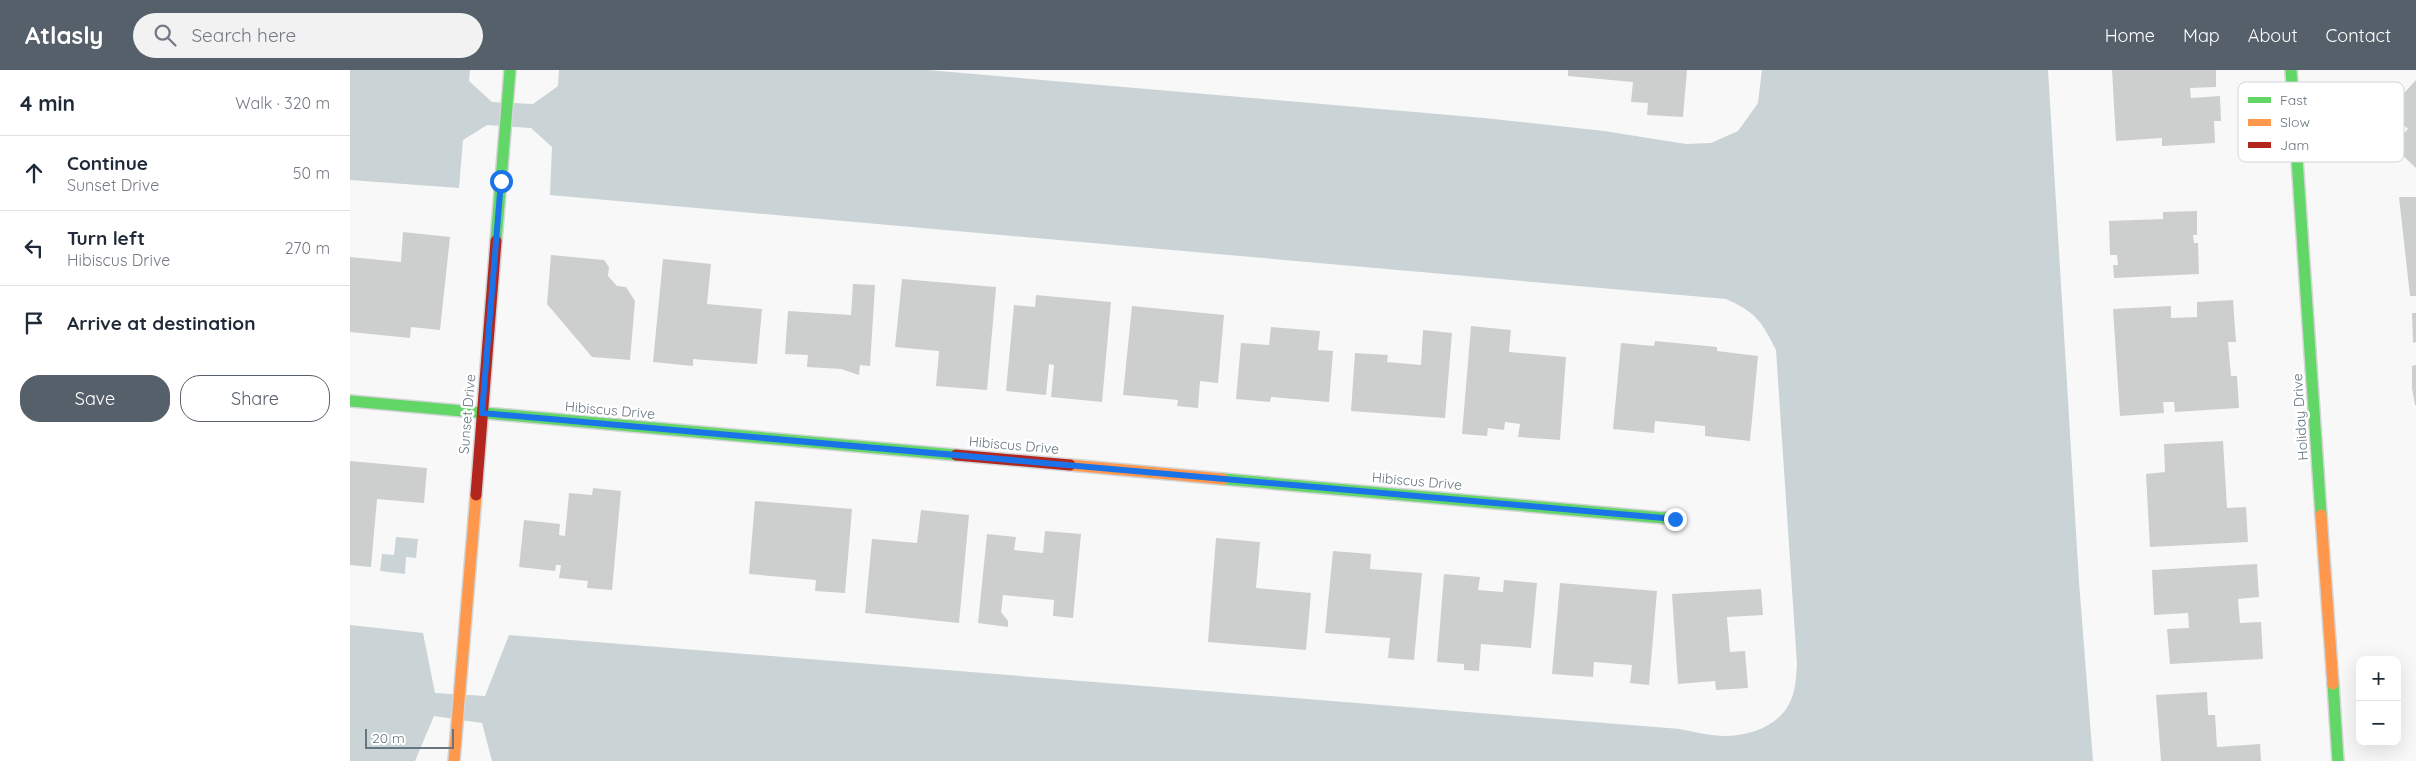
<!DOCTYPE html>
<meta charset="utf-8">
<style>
body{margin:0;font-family:Quicksand,sans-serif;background:#f2f2f3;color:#1f2937}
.controls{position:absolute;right:15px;bottom:15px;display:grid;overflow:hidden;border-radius:10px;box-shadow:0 5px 20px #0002}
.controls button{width:45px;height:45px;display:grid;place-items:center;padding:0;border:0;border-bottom:1px solid #e0e1e3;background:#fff;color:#1f2937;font:25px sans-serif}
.scale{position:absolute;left:15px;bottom:12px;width:89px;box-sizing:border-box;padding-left:5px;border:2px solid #66757f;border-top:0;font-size:14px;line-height:18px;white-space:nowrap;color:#66757f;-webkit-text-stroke:4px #fff;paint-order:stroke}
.stop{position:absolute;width:15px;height:15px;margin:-11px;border:4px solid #1a73e8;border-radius:50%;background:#fff}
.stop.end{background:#1a73e8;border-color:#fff;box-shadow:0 1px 5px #0008}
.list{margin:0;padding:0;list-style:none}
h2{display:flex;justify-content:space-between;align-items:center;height:65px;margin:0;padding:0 20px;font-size:21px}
h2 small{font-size:16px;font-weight:400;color:#747a83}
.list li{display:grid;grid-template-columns:32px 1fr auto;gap:15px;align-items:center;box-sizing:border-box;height:75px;padding:0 20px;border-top:1px solid #e0e1e3}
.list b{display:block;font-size:19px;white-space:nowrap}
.list p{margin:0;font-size:16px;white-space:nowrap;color:#747a83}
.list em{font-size:16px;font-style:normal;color:#747a83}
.actions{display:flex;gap:10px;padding:15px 20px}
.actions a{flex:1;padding:11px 0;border:1px solid #56606a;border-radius:20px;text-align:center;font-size:18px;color:#56606a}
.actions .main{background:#56606a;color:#fff}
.icon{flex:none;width:28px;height:28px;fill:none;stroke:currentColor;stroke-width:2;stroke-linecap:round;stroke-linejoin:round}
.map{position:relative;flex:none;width:2066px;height:691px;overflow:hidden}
header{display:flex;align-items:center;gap:30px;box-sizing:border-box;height:70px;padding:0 25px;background:#56606a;color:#fff}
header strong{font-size:24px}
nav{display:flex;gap:28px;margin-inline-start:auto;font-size:18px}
.search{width:350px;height:45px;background:#f2f2f3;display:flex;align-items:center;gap:12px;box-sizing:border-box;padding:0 18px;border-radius:28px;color:#747a83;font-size:19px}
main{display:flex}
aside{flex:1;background:#fff}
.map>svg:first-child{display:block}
.water{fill:#cad3d5}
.building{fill:#cdcfcf}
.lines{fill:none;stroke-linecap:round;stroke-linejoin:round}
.fast-casing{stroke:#d4d5d6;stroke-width:14}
.slow-casing{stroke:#d4d5d6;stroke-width:14}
.jam-casing{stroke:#d4d5d6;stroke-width:14}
.fast{stroke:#63d668;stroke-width:11}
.slow{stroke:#ff974d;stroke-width:11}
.jam{stroke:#b3261e;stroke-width:11}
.route{stroke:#1a73e8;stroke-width:6}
.labels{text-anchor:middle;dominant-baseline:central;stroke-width:5;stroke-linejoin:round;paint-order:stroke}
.street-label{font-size:14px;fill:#66757f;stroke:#fff}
.key{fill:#fff;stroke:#d1d6d9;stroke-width:1}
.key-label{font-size:14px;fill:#66757f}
</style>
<header>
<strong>Atlasly</strong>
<div class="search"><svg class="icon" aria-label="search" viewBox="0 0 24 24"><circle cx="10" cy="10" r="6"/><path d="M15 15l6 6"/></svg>Search here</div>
<nav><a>Home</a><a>Map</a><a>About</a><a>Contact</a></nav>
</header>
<main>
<aside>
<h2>4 min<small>Walk · 320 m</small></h2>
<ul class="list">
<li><svg class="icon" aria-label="ahead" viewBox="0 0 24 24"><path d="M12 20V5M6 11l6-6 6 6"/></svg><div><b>Continue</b><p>Sunset Drive</p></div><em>50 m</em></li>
<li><svg class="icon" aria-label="left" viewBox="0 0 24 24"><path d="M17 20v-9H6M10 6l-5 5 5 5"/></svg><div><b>Turn left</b><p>Hibiscus Drive</p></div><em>270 m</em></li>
<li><svg class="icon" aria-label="arrive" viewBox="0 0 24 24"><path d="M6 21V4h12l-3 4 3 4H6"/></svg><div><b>Arrive at destination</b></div></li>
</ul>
<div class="actions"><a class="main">Save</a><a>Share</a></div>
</aside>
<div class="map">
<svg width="2066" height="691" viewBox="0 0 2066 691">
<rect width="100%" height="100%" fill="#f8f8f8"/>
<!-- water -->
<path class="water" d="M 0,0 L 120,0 L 119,11 L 142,32 L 183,34 L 208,16 L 209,0 L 577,0 L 1134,48 L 1254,61 L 1336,74 L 1361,73 L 1388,61 L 1408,33 L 1412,0 L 1698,0 L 1729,512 L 1743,691 L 142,691 L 132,653 L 84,646 L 65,691 L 0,691 L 0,555 L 73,563 L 85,623 L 135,626 L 159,565 L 1330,659 C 1344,662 1361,666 1375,666 C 1400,666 1430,655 1440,632 C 1446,620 1446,607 1447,594 L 1426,280 C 1412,252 1406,242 1376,229 L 200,125 L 202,77 L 181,58 L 137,55 L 113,70 L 109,118 L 0,110 Z
M 46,467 L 68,469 L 66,488 L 56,487 L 55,504 L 30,501 L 32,484 L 44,485 Z"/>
<!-- building -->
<path class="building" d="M 1218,0 L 1337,0 L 1333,47 L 1297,45 L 1298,33 L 1281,32 L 1283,12 L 1218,6 Z
M 1762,0 L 1866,0 L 1866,17 L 1840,18 L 1841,28 L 1870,26 L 1871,51 L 1864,51 L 1865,73 L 1812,76 L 1812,68 L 1766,71 Z
M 2066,10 L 2066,98 L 2046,79 L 2054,72 L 2050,67 L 2058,59 L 2046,48 L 2052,41 L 2046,32 Z
M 2049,127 L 2066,127 L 2066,226 L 2060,226 Z
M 1847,141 L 1847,165 L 1843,165 L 1844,173 L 1848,173 L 1849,204 L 1764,208 L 1763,195 L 1768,195 L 1767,185 L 1760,185 L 1759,151 L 1813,149 L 1813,142 Z
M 53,162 L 100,167 L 90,260 L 61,257 L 60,268 L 0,262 L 0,187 L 51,192 Z
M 201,185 L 254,190 L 259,197 L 258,206 L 267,216 L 276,217 L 285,231 L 280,290 L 242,287 L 197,234 Z
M 313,189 L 361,194 L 357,234 L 412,239 L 407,294 L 343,289 L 343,296 L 303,292 Z
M 552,209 L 646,217 L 637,320 L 586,316 L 589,281 L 545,277 Z
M 503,214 L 525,215 L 520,296 L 510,295 L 509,305 L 491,299 L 457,297 L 458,285 L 435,284 L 438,241 L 501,245 Z
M 686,225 L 761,232 L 752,332 L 701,327 L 704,295 L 699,294 L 696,325 L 656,321 L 664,235 L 685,237 Z
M 1883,230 L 1886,272 L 1878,272 L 1881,306 L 1887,306 L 1889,338 L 1825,342 L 1824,332 L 1813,332 L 1814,343 L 1770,346 L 1763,239 L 1821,236 L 1821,248 L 1847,247 L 1847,232 Z
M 782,236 L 874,245 L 868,313 L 850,311 L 848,338 L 827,336 L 828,330 L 773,325 Z
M 2062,243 L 2066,243 L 2066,272 L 2063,273 Z
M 1121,256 L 1161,260 L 1159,282 L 1216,287 L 1210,370 L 1168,367 L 1170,354 L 1155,352 L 1154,360 L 1138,358 L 1137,366 L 1112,364 Z
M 921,257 L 970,261 L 968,280 L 983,281 L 979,332 L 921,327 L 920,332 L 886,329 L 891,273 L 919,275 Z
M 1073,260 L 1102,263 L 1095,348 L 1001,341 L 1005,283 L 1038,285 L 1037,292 L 1071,295 Z
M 1305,271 L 1367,277 L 1367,281 L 1408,286 L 1400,371 L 1355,366 L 1355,356 L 1305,351 L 1304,363 L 1263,359 L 1271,273 L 1304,276 Z
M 2066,295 L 2066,335 L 2065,335 L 2062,318 L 2062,296 Z
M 1873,371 L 1877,438 L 1896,437 L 1898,472 L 1800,477 L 1796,404 L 1815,402 L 1814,374 Z
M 0,391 L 77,398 L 74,433 L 27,429 L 21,497 L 0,495 Z
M 243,418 L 271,421 L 262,520 L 237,518 L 238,511 L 209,508 L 211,495 L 206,495 L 205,501 L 169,497 L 174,450 L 210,454 L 209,465 L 215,466 L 219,423 L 242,425 Z
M 405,431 L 502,439 L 495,523 L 465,521 L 466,510 L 399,504 Z
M 571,440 L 619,445 L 609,553 L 515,543 L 522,469 L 567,473 Z
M 695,461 L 731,464 L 723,548 L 703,546 L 704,530 L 653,525 L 651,542 L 658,551 L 658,557 L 628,553 L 637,464 L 666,467 L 664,480 L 693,483 Z
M 866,468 L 910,472 L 906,518 L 961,523 L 956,580 L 858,572 Z
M 983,481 L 1021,484 L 1020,499 L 1072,503 L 1064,590 L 1038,588 L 1040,568 L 975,563 Z
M 1907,494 L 1909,527 L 1888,529 L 1890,553 L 1911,552 L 1913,589 L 1820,594 L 1817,559 L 1839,558 L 1838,543 L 1804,545 L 1802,500 Z
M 1094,504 L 1130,507 L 1128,520 L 1153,522 L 1154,510 L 1187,513 L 1181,578 L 1131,574 L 1129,601 L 1114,600 L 1114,594 L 1087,592 Z
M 1210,513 L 1307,521 L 1299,615 L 1280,613 L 1282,595 L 1244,592 L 1243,607 L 1202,604 Z
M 1411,519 L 1413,545 L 1377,547 L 1380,582 L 1395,581 L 1398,618 L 1366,620 L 1365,611 L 1328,614 L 1322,524 Z
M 1857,622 L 1858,645 L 1865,645 L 1867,677 L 1910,674 L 1911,691 L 1811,691 L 1806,625 Z"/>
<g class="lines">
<!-- fast casing -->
<g class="fast-casing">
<path id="fast" d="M 1941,0 L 1971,445
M 146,171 L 160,0
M 0,331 L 606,385
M 873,409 L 1325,449
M 1983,614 L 1988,691"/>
</g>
<!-- slow casing -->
<g class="slow-casing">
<path id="slow" d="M 720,395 L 873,409
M 1971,445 L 1983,614
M 104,691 L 126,425"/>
</g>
<!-- jam casing -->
<g class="jam-casing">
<path id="jam" d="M 606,385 L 720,395
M 126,425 L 146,171"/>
</g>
<!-- fast -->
<use href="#fast" class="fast"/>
<!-- slow -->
<use href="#slow" class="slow"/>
<!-- jam -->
<use href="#jam" class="jam"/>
</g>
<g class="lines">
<!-- route -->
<path class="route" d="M 151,111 L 132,343 L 1325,449"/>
</g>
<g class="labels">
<!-- street labels -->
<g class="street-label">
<text transform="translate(260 340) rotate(5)">Hibiscus Drive</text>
<text transform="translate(117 344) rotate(-85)">Sunset Drive</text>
<text transform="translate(1950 347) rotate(-94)">Holiday Drive</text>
<text transform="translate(664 375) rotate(5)">Hibiscus Drive</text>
<text transform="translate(1067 411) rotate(5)">Hibiscus Drive</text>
</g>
</g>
<!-- legend -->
<rect x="1888" y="12" width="166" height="80" rx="8" class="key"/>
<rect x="1898" y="27" width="23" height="6" fill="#63d668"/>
<rect x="1898" y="49" width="23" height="7" fill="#ff974d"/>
<rect x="1898" y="72" width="23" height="6" fill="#b3261e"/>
<g class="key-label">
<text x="1930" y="35">Fast</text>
<text x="1930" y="57">Slow</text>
<text x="1930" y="80">Jam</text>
</g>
</svg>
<div class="controls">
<button>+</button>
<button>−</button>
</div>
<div class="scale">20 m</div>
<div class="stop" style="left:151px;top:111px"></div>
<div class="stop end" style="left:1325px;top:449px"></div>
</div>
</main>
